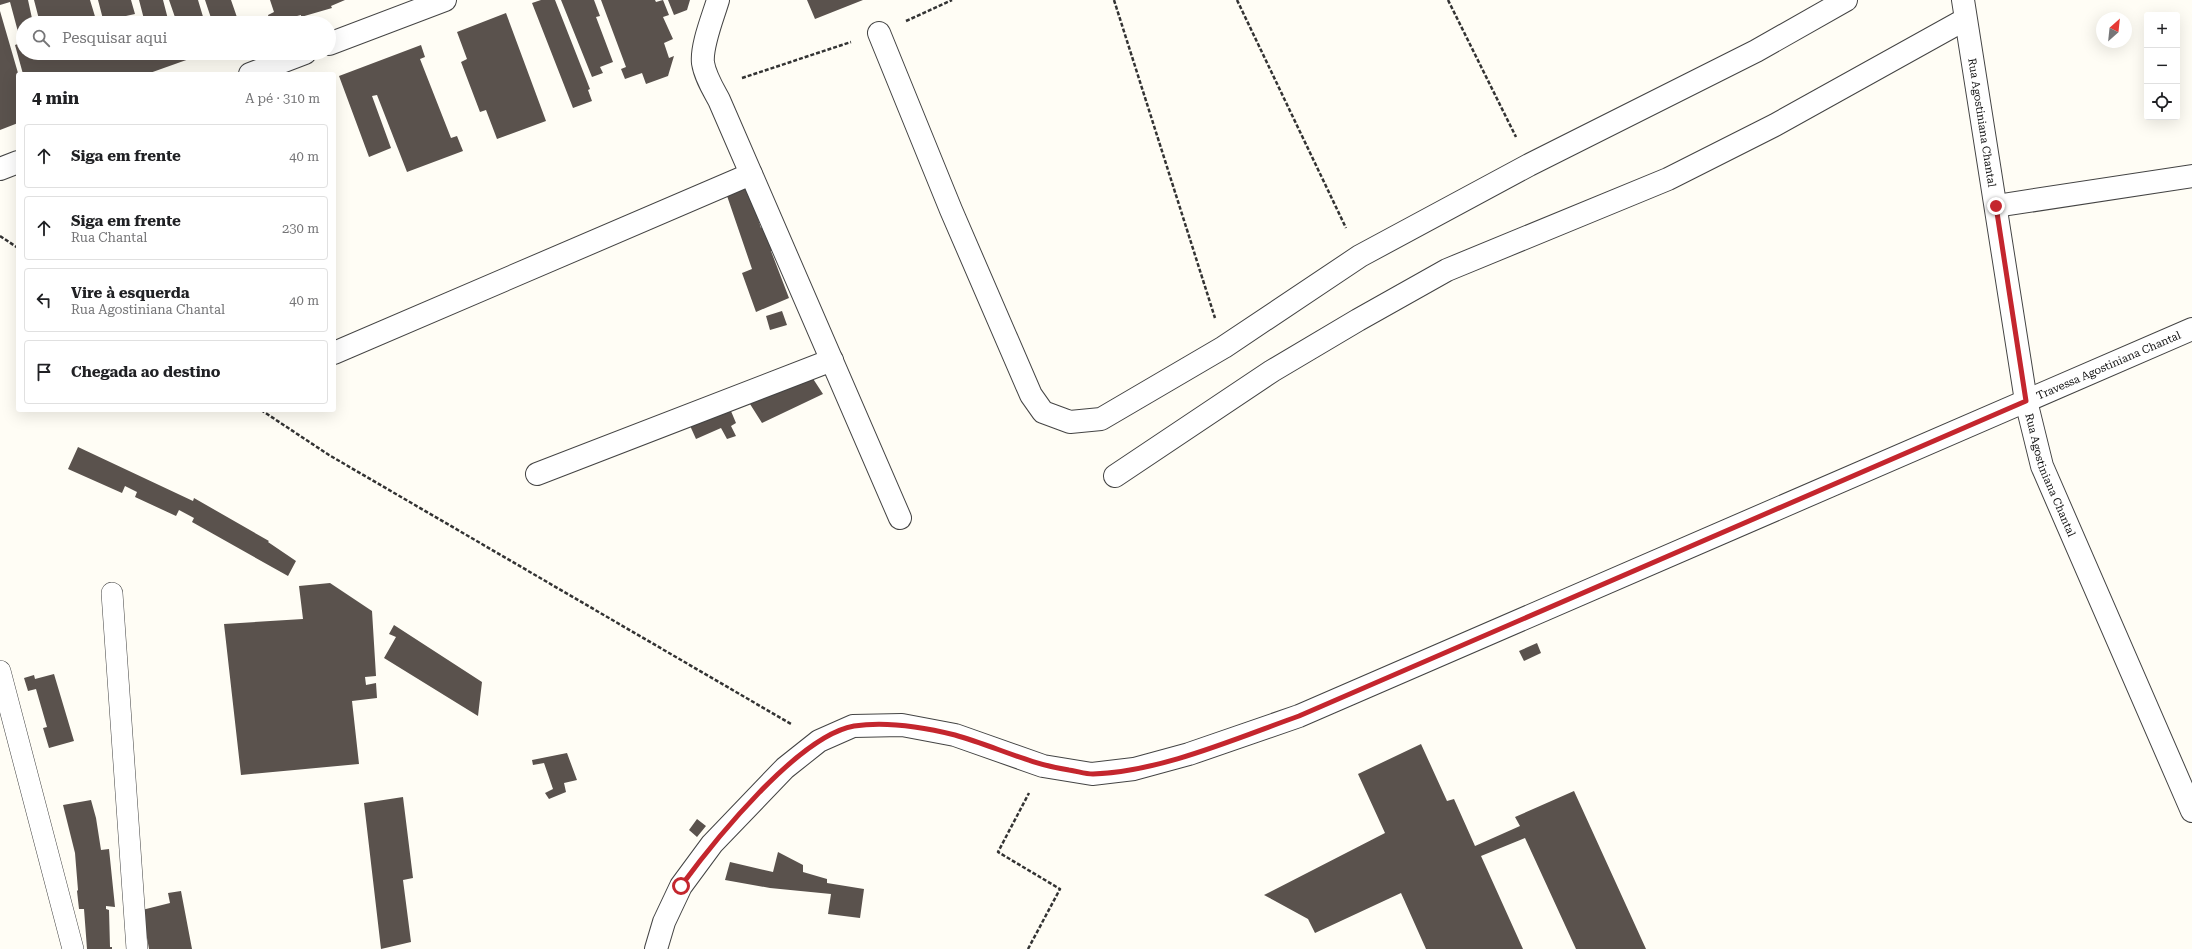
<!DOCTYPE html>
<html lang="pt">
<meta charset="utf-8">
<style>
body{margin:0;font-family:"Roboto Serif",serif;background:#f2f2f2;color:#202124}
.controls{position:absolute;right:12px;top:12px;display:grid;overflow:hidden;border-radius:4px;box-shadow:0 4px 16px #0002}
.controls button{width:36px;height:36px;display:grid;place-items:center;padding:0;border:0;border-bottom:1px solid #e0e0e0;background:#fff;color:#202124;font:20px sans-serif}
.compass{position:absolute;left:2096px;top:12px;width:36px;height:36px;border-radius:50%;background:#fff;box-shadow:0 4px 16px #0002;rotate:27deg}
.stop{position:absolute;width:12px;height:12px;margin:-9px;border:3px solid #c4262e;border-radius:50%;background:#fff}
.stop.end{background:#c4262e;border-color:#fff;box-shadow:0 1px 4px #0008}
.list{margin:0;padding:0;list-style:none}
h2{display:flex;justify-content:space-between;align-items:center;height:52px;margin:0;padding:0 16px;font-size:17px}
h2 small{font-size:13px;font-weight:400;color:#757577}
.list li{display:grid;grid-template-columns:26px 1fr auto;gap:12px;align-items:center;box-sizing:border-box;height:64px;margin:0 8px 8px;padding:0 8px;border:1px solid #e0e0e0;border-radius:4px}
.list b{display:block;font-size:15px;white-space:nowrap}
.list p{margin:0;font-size:13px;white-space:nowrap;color:#757577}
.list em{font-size:13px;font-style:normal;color:#757577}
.icon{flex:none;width:22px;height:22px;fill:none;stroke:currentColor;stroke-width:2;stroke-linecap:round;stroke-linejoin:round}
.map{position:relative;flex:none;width:2192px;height:949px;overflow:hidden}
.search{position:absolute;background:#fff;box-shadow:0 4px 16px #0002;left:16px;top:16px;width:320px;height:44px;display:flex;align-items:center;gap:10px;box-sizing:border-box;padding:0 14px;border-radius:22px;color:#757577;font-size:15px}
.panel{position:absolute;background:#fff;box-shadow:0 4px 16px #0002;left:16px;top:72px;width:320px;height:340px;border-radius:4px}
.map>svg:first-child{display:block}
.building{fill:#5a524d}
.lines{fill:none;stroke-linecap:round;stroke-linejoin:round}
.lane-casing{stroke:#444;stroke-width:22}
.street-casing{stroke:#444;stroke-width:24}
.path{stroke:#333;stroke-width:2.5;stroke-dasharray:4 2;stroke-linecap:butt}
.lane{stroke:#fff;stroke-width:21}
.street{stroke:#fff;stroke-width:22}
.route{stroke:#c4262e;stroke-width:5}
.labels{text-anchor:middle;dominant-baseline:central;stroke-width:4;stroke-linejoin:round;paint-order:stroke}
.street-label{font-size:11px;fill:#111;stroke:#fff}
</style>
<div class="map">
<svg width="2192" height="949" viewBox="0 0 2192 949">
<rect width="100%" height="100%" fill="#fffdf5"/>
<!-- building -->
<path class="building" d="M 0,0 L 28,0 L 33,23 L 23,23 L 23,53 L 206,53 L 147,74 L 23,74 L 15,45 L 21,43 L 10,2 L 0,5 Z
M 34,0 L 90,0 L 97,23 L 40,23 Z
M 98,0 L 131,0 L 135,14 L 126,16 L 128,23 L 104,23 Z
M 139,0 L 163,0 L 169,23 L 145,23 Z
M 169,0 L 198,0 L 204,20 L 211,18 L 205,0 L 231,0 L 239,23 L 177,23 Z
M 270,0 L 345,0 L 331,6 L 332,8 L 301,17 L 301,15 L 270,23 L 268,15 L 274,12 Z
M 541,0 L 555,0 L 590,89 L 588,90 L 592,101 L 573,108 L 532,3 Z
M 561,0 L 594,0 L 600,16 L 596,17 L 613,62 L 600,67 L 603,73 L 592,77 Z
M 601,0 L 655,0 L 656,2 L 663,0 L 669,15 L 663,17 L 673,39 L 664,43 L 669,58 L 674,56 L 668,76 L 646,84 L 642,73 L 625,79 L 621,69 L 626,67 Z
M 668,0 L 690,0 L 687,10 L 674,15 Z
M 807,0 L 863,0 L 815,19 Z
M 0,11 L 18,73 L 18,123 L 0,130 Z
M 506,13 L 546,121 L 497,139 L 486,110 L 480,112 L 461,62 L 467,59 L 457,32 Z
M 421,45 L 425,57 L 420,59 L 451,138 L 457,136 L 463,151 L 407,172 L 377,95 L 372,96 L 391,148 L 369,157 L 339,76 Z
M 746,182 L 761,228 L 765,227 L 773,251 L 771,251 L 789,298 L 756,312 L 742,273 L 752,269 L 725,190 Z
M 782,311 L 787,325 L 770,330 L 766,316 Z
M 808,371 L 823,394 L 762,423 L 750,404 L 784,388 Z
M 728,404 L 736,423 L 731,426 L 736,436 L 727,439 L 721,428 L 696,439 L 687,419 Z
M 78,447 L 193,501 L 194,498 L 269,541 L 268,542 L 296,561 L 288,576 L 192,522 L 194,518 L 179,510 L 176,516 L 135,497 L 137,492 L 125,486 L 122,493 L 68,469 Z
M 330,583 L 372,611 L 376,676 L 365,677 L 366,685 L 376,683 L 377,698 L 352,701 L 359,764 L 241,775 L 224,624 L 303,619 L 299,586 Z
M 394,625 L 482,682 L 478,716 L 384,658 L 396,637 L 389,634 Z
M 1537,643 L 1541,653 L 1524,661 L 1519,651 Z
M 54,674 L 74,741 L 49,748 L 43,728 L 47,727 L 36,689 L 28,691 L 24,678 L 34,675 L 35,679 Z
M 1421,744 L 1447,801 L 1454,799 L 1475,846 L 1520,826 L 1515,817 L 1574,791 L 1646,949 L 1576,949 L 1525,838 L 1481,856 L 1523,949 L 1426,949 L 1401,893 L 1315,933 L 1308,919 L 1264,895 L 1385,833 L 1358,774 Z
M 567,753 L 577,780 L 564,783 L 566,792 L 549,799 L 545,793 L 553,789 L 544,763 L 533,765 L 532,760 Z
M 403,797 L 413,878 L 403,880 L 411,942 L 381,949 L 364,803 Z
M 91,800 L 96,818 L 101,850 L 109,849 L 115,907 L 106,906 L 106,909 L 109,910 L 110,947 L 112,947 L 112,949 L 87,949 L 84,909 L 79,909 L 77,891 L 78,890 L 75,853 L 63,805 Z
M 697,819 L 706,826 L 697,837 L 689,830 Z
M 778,852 L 803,865 L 803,872 L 827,879 L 827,883 L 864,889 L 860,918 L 828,914 L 831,894 L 770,888 L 725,880 L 730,862 L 773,872 Z
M 181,891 L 192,949 L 149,949 L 142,910 L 170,903 L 168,893 Z"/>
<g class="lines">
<!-- lane casing -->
<g class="lane-casing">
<path id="lane" d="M 112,593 L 137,949
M 0,671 L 73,949"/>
</g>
<!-- street casing -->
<g class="street-casing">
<g id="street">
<path d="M 718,0 C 713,17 701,46 703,63 C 705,76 713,89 719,100 L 900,518"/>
<path id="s1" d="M 1963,0 L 2026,401 L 2042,466 L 2192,811"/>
<path d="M 879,33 L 951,210 L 1031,395 L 1043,412 L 1070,422 L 1101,419 L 1224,347 L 1360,256 L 1529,165 L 1756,51 L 1846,0"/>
<path d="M 329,44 L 445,0"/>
<path d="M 250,74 L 305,53"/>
<path d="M 0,169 L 18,162"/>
<path d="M 1996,206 L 2192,176"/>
<path d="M 334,353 L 751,174"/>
<path d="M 537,474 L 832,360"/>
<path d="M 1115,476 L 1272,371 L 1358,320 L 1447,270 L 1668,179 L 1775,125 L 1964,20"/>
<path id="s2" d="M 656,949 L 664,922 L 681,886 L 712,844 L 785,768 L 819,741 L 853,726 L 902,725 L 955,735 L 1043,766 L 1092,774 L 1134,769 L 1189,754 L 1299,716 L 2192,329"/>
</g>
</g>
<!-- path -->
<path class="path" d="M 1114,0 L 1215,318
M 1237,0 L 1346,228
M 1448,0 L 1516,137
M 906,21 L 952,0
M 742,78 L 851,42
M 0,236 L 18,248
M 261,410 L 329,455 L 791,724
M 1028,949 L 1060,889 L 998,852 L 1029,793"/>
<!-- lane -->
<use href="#lane" class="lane"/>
<!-- street -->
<use href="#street" class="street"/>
</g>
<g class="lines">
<!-- route -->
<path class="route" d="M 681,886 C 714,841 798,736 854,726 C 887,721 923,727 955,735 C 994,746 1029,764 1069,770 C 1077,771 1085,774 1093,774 C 1160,772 1237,738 1299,716 L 2026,401 L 1996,206"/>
</g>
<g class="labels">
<!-- street labels -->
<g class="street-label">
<text stroke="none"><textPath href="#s1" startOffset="124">Rua Agostiniana Chantal</textPath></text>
<text stroke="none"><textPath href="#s2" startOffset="1650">Travessa Agostiniana Chantal</textPath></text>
<text stroke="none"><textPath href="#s1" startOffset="484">Rua Agostiniana Chantal</textPath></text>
</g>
</g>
</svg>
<div class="controls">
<button>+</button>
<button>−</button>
<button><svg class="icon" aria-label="locate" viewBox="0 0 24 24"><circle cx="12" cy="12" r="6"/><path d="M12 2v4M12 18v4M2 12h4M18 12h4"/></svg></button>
</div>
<svg class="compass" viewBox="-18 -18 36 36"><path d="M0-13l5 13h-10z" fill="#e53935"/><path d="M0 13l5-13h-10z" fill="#757577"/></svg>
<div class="stop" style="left:681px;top:886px"></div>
<div class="stop end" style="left:1996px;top:206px"></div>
<div class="search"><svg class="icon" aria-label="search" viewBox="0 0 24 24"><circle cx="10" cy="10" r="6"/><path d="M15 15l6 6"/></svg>Pesquisar aqui</div>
<section class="panel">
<h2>4 min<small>A pé · 310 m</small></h2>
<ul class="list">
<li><svg class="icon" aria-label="ahead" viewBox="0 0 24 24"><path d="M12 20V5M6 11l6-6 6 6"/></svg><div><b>Siga em frente</b></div><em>40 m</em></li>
<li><svg class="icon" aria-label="ahead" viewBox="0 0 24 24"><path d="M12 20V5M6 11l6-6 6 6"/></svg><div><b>Siga em frente</b><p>Rua Chantal</p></div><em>230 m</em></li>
<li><svg class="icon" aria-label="left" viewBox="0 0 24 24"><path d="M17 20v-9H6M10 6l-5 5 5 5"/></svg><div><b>Vire à esquerda</b><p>Rua Agostiniana Chantal</p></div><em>40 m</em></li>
<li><svg class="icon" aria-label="arrive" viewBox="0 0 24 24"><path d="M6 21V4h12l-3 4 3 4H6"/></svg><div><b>Chegada ao destino</b></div></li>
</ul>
</section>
</div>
